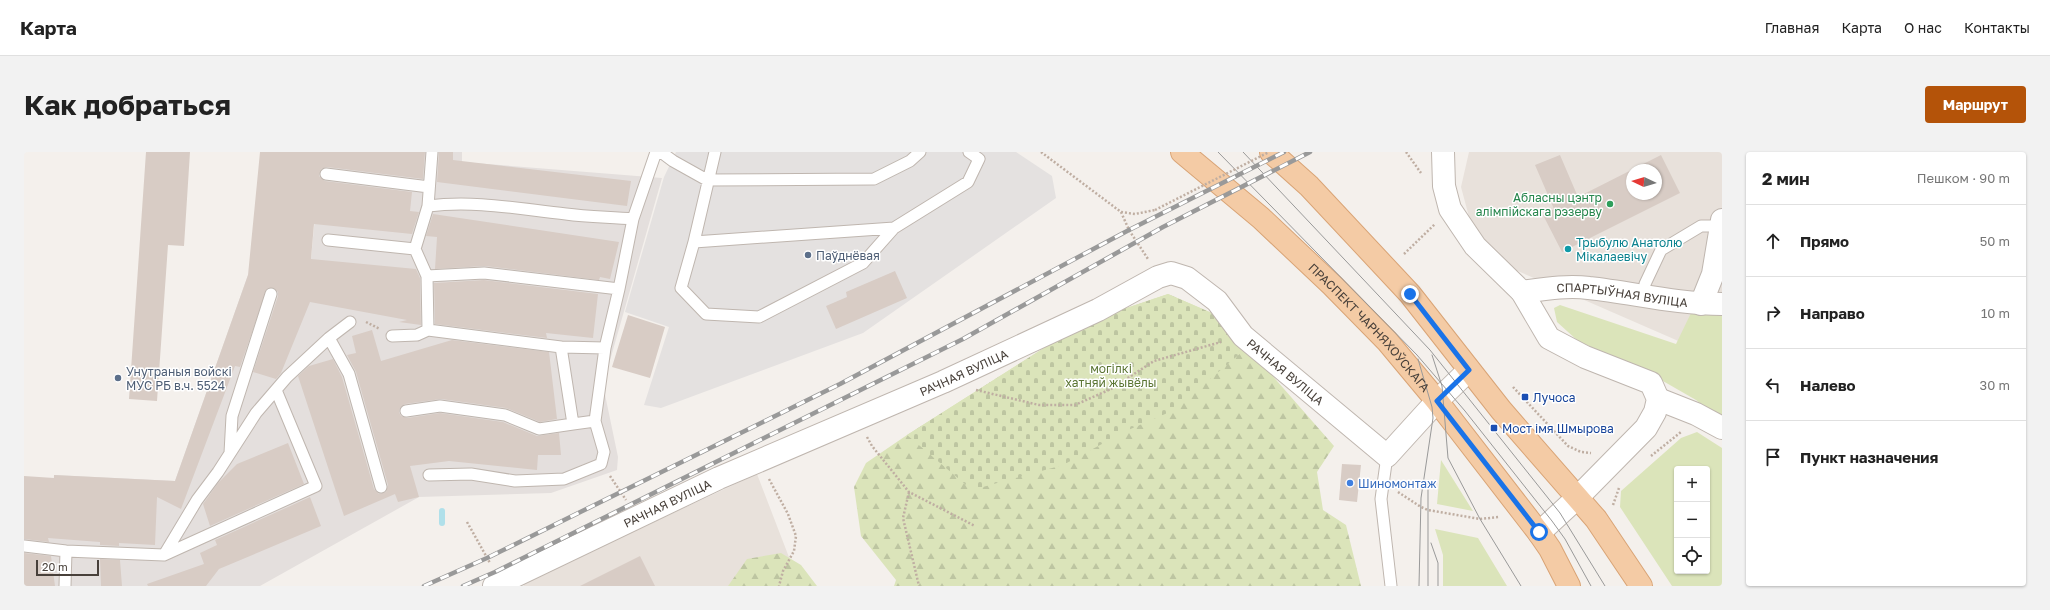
<!DOCTYPE html>
<html lang="ru">
<meta charset="utf-8">
<style>
body{margin:0;font-family:"Golos Text",sans-serif;background:#f2f2f2;color:#222}
.controls{position:absolute;right:12px;bottom:12px;display:grid;overflow:hidden;border-radius:4px;box-shadow:0 1px 3px #0004}
.controls button{width:36px;height:36px;display:grid;place-items:center;padding:0;border:0;border-bottom:1px solid #e0e0e0;background:#fff;color:#222;font:20px sans-serif}
.compass{position:absolute;left:1602px;top:12px;width:36px;height:36px;border-radius:50%;background:#fff;box-shadow:0 1px 3px #0004;rotate:274deg}
.scale{position:absolute;left:12px;bottom:10px;width:63px;box-sizing:border-box;padding-left:4px;border:2px solid #48403a;border-top:0;font-size:11px;line-height:14px;white-space:nowrap;color:#48403a;-webkit-text-stroke:3px #fff;paint-order:stroke}
.stop{position:absolute;width:12px;height:12px;margin:-9px;border:3px solid #1a73e8;border-radius:50%;background:#fff}
.stop.end{background:#1a73e8;border-color:#fff;box-shadow:0 1px 4px #0008}
.list{margin:0;padding:0;list-style:none}
h2{display:flex;justify-content:space-between;align-items:center;height:52px;margin:0;padding:0 16px;font-size:17px}
h2 small{font-size:13px;font-weight:400;color:#767676}
.list li{display:grid;grid-template-columns:26px 1fr auto;gap:12px;align-items:center;box-sizing:border-box;height:72px;padding:0 16px;border-top:1px solid #e0e0e0}
.list b{display:block;font-size:15px;white-space:nowrap}
.list em{font-size:13px;font-style:normal;color:#767676}
.icon{flex:none;width:22px;height:22px;fill:none;stroke:currentColor;stroke-width:2;stroke-linecap:round;stroke-linejoin:round}
.map{position:relative;flex:none;width:1698px;height:434px;overflow:hidden;border-radius:4px}
header{display:flex;align-items:center;gap:24px;box-sizing:border-box;height:56px;padding:0 20px;background:#fff;border-bottom:1px solid #e0e0e0}
header strong{font-size:19px}
nav{display:flex;gap:22px;margin-inline-start:auto;font-size:14px}
.intro{display:flex;align-items:center;justify-content:space-between;box-sizing:border-box;height:96px;padding:0 24px}
h1{margin:0;font-size:28px}
.button{padding:10px 18px;border-radius:4px;background:#b45309;color:#fff;font-size:14px;font-weight:700}
main{display:flex;gap:24px;padding:0 24px}
aside{flex:1;background:#fff;border-radius:4px;box-shadow:0 1px 3px #0004}
.map>svg:first-child{display:block}
.residential{fill:#e8e1db;fill-rule:evenodd}
.industrial{fill:#e4dfdd}
.green{fill:#dbe4ba;fill-rule:evenodd}
.forest{fill:url(#forest-firs)}
.cemetery{fill:url(#cemetery-stones)}
.parking{fill:#e4e1e0}
.lines{fill:none;stroke-linecap:round;stroke-linejoin:round}
.stream{stroke:#b0e0ea;stroke-width:6}
.building{fill:#d8ccc5;fill-rule:evenodd}
.lane-casing{stroke:#bfb6af;stroke-width:13}
.street-casing{stroke:#bfb6af;stroke-width:24}
.primary-casing{stroke:#d9a476;stroke-width:24}
.path{stroke:#bfaea2;stroke-width:2.5;stroke-dasharray:2 2;stroke-linecap:butt}
.lane{stroke:#fff;stroke-width:11}
.street{stroke:#fff;stroke-width:22}
.primary{stroke:#f4cba5;stroke-width:22}
.tram{stroke:#999;stroke-width:1}
.rail-casing{stroke:#999;stroke-width:4.5}
.rail{stroke:#fff;stroke-width:3;stroke-dasharray:9;stroke-linecap:butt}
.path-bridge{stroke:#bfaea2;stroke-width:2.5;stroke-dasharray:2 2;stroke-linecap:butt}
.route{stroke:#1a73e8;stroke-width:5}
.leisure-dot{fill:#2e9e5b;stroke:#fff;stroke-width:1.5}
.culture-dot{fill:#0f9aa8;stroke:#fff;stroke-width:1.5}
.service-dot{fill:#5c6f8a;stroke:#fff;stroke-width:1.5}
.transit-dot{fill:#1a4fb4;stroke:#fff;stroke-width:1.5}
.shop-dot{fill:#3f7fe0;stroke:#fff;stroke-width:1.5}
.labels{text-anchor:middle;dominant-baseline:central;stroke-width:3;stroke-linejoin:round;paint-order:stroke}
.leisure-label{font-size:12px;fill:#27864d;stroke:#fff;text-anchor:end}
.culture-label{font-size:12px;fill:#0d838f;stroke:#fff;text-anchor:start}
.service-label{font-size:12px;fill:#4e5e75;stroke:#fff;text-anchor:start}
.street-label{font-size:12px;fill:#48403a;stroke:#fff}
.park-label{font-size:12px;fill:#5b7533;stroke:#fff}
.transit-label{font-size:12px;fill:#164399;stroke:#fff;text-anchor:start}
.shop-label{font-size:12px;fill:#366cbe;stroke:#fff;text-anchor:start}
</style>
<header>
<strong>Карта</strong>
<nav><a>Главная</a><a>Карта</a><a>О нас</a><a>Контакты</a></nav>
</header>
<div class="intro"><h1>Как добраться</h1><a class="button">Маршрут</a></div>
<main>
<div class="map">
<svg width="1698" height="434" viewBox="0 0 1698 434">
<defs>
<pattern id="forest-firs" width="22" height="20" patternUnits="userSpaceOnUse"><rect width="22" height="20" fill="#dbe4ba"/><path d="M5 1l3.5 6h-7zM16 11l3.5 6h-7z" fill="#bdc5a1"/></pattern>
<pattern id="cemetery-stones" width="16" height="16" patternUnits="userSpaceOnUse"><rect width="16" height="16" fill="#dbe4ba"/><path d="M2 7V4a2 2 0 0 1 4 0v3zM10 15v-3a2 2 0 0 1 4 0v3z" fill="#bdc5a1"/></pattern>
</defs>
<rect width="100%" height="100%" fill="#f4f0ec"/>
<!-- residential -->
<path class="residential" d="M 1445,0 L 1698,0 L 1698,208 L 1487,116 L 1448,76 L 1437,35 ZM 1608,18 L 1632,18 L 1632,42 L 1608,42 Z
M 733,322 L 768,413 L 716,434 L 500,434 L 499,431 Z"/>
<!-- industrial -->
<path class="industrial" d="M 297,0 L 438,0 L 438,10 L 638,26 L 579,233 L 594,305 L 593,318 L 527,341 L 395,345 L 236,434 L 0,434 L 0,364 L 28,364 L 30,323 L 151,329 L 224,123 L 285,129 Z"/>
<!-- green -->
<path class="green" d="M 1536,153 L 1652,192 L 1667,161 L 1698,160 L 1698,268 L 1672,248 L 1625,221 L 1554,189 L 1533,170 L 1530,156 Z
M 1673,280 L 1698,296 L 1698,434 L 1648,434 L 1596,355 L 1597,339 L 1657,286 ZM 1653,317 L 1683,317 L 1683,419 L 1653,419 Z
M 1417,308 L 1449,359 L 1413,352 Z
M 1411,377 L 1454,386 L 1483,434 L 1419,434 L 1419,403 Z"/>
<!-- forest -->
<path class="forest" d="M 1144,142 L 1197,165 L 1310,294 L 1293,320 L 1299,358 L 1322,373 L 1337,434 L 870,434 L 872,428 L 837,384 L 830,335 L 842,311 L 883,283 L 1061,170 Z
M 757,401 L 777,413 L 793,434 L 704,434 L 723,407 Z"/>
<!-- cemetery -->
<path class="cemetery" d="M 1144,142 L 1197,165 L 1224,195 L 1148,259 L 1102,279 L 1039,313 L 948,338 L 883,283 L 1061,170 Z"/>
<!-- parking -->
<path class="parking" d="M 652,0 L 992,0 L 1028,24 L 1032,46 L 839,181 L 637,256 L 620,253 L 645,175 L 601,160 L 640,25 Z"/>
<g class="lines">
<!-- stream -->
<path class="stream" d="M 418,359 L 418,371"/>
</g>
<!-- building -->
<path class="building" d="M 122,0 L 166,0 L 160,94 L 144,93 L 133,249 L 105,247 Z
M 236,0 L 401,0 L 399,27 L 303,15 L 297,17 L 295,24 L 301,29 L 388,40 L 386,59 L 395,60 L 388,82 L 290,72 L 287,107 L 392,117 L 396,126 L 397,173 L 375,170 L 383,168 L 286,150 L 257,221 L 252,227 L 229,220 L 254,144 L 254,140 L 249,136 L 243,137 L 216,215 L 211,214 L 157,357 L 133,345 L 131,393 L 95,391 L 95,394 L 76,393 L 76,390 L 24,386 L 25,390 L 0,387 L 0,324 L 30,326 L 30,323 L 151,329 L 224,123 Z
M 415,0 L 429,0 L 429,8 L 607,29 L 603,54 L 413,30 Z
M 1536,3 L 1554,45 L 1637,3 L 1656,41 L 1538,100 L 1519,63 L 1530,57 L 1511,13 ZM 1608,18 L 1632,18 L 1632,42 L 1608,42 Z
M 409,62 L 595,90 L 586,127 L 576,125 L 575,128 L 461,114 L 411,117 L 413,85 L 402,84 Z
M 871,119 L 883,146 L 812,177 L 802,154 L 823,145 L 822,140 Z
M 460,128 L 574,142 L 569,186 L 522,181 L 523,186 L 411,172 L 410,131 Z
M 604,163 L 641,175 L 626,226 L 588,215 Z
M 348,178 L 357,209 L 428,188 L 525,200 L 533,267 L 516,270 L 482,256 L 417,247 L 381,252 L 376,256 L 375,260 L 377,264 L 383,266 L 416,261 L 479,270 L 513,284 L 535,281 L 537,303 L 514,303 L 513,318 L 425,309 L 386,314 L 395,345 L 374,350 L 371,342 L 320,364 L 274,224 L 285,214 L 309,207 L 318,225 L 350,337 L 355,342 L 362,340 L 364,333 L 332,220 L 323,203 L 332,201 L 328,184 Z
M 264,291 L 280,332 L 186,374 L 179,352 L 194,331 L 213,312 Z
M 1318,312 L 1337,313 L 1333,350 L 1315,348 Z
M 286,345 L 297,374 L 195,417 L 182,434 L 124,434 L 123,432 L 180,412 L 176,401 L 193,393 L 191,388 Z
M 0,401 L 27,404 L 31,434 L 0,434 Z
M 616,404 L 631,434 L 556,434 Z
M 76,407 L 96,408 L 98,434 L 77,434 Z"/>
<g class="lines">
<!-- lane casing -->
<g class="lane-casing">
<path id="lane" d="M 637,0 L 649,9 L 683,28 L 850,27 L 886,9 L 896,0
M 691,0 L 670,90 L 870,76 L 944,30 L 955,7 L 945,0
M 302,22 L 405,35
M 404,54 L 408,0
M 304,88 L 391,97
M 670,90 L 657,136 L 682,162 L 735,165 L 839,111 L 870,76
M 403,124 L 460,121 L 595,137 L 609,67
M 1620,145 L 1621,132 L 1637,98 L 1677,74 L 1696,74
M 368,184 L 393,183 L 404,178 L 403,124 L 391,97 L 404,54 C 451,48 495,57 542,62 C 564,65 587,65 609,67 L 632,0
M 305,186 L 325,222 L 357,335
M 537,195 L 581,196
M 382,259 L 416,254 L 481,263 L 515,277 L 549,272 L 537,195 L 404,178
M 571,269 L 581,196 L 595,137
M 206,301 L 208,264 L 247,142
M 1363,304 L 1357,347 L 1367,434
M 405,323 L 447,322 L 491,329 L 540,327 L 577,312 L 580,300 L 571,269 L 549,272
M 0,394 L 42,399 L 140,403 L 173,348 L 194,320 L 232,261 L 263,225 L 305,186 L 326,170
M 140,403 L 292,334 L 252,238
M 41,434 L 42,399"/>
</g>
<!-- street casing -->
<g class="street-casing">
<g id="street">
<path d="M 1419,0 L 1420,34 L 1426,57 L 1451,94 L 1498,140 L 1525,186 L 1561,205 L 1627,231 L 1634,247 L 1631,260 L 1622,276 L 1554,345 L 1515,381"/>
<path id="s1" d="M 1498,140 C 1520,137 1543,133 1565,136 C 1610,141 1653,152 1698,152"/>
<path d="M 1677,152 L 1689,122 L 1698,68"/>
<path d="M 1634,247 L 1672,262 L 1698,276"/>
<path id="s2" d="M 470,434 L 695,326 L 919,230 L 1074,158 L 1134,125 L 1147,121 L 1163,126 L 1193,149 L 1219,184 L 1363,304 L 1413,249 L 1445,218"/>
</g>
</g>
<!-- primary casing -->
<g class="primary-casing">
<g id="primary">
<path id="s3" d="M 1158,0 L 1237,66 L 1308,133 L 1363,189 L 1413,249 L 1515,381 L 1526,397 L 1545,434"/>
<path d="M 1247,0 L 1285,34 L 1386,142 L 1477,258 L 1572,367 L 1617,434"/>
</g>
</g>
<!-- path -->
<path class="path" d="M 1017,0 L 1097,60 L 1105,78 L 1124,107
M 1382,0 L 1397,21
M 1097,60 L 1111,62 L 1131,58
M 1380,102 L 1411,72
M 342,170 L 356,177
M 1489,235 L 1544,294 L 1557,300 L 1567,301
M 952,238 L 1015,253 L 1051,253 L 1087,237 L 1130,209 L 1197,190
M 843,285 L 848,294 L 885,340 L 951,374
M 1627,304 L 1657,280
M 586,324 L 602,348
M 745,327 L 764,362 L 772,384 L 770,399 L 759,419 L 755,434
M 885,340 L 879,366 L 895,434
M 1374,340 L 1397,355 L 1404,358 L 1456,367 L 1475,365
M 1589,353 L 1595,336
M 443,370 L 466,411"/>
<!-- lane -->
<use href="#lane" class="lane"/>
<!-- street -->
<use href="#street" class="street"/>
<!-- primary -->
<use href="#primary" class="primary"/>
<!-- tram -->
<path class="tram" d="M 1194,0 L 1393,203 L 1441,259 L 1528,369 L 1541,387 L 1567,434
M 1219,0 L 1406,198 L 1536,361 L 1581,434
M 1408,203 L 1418,234 L 1424,306 L 1456,367 L 1497,434
M 1394,207 L 1408,255 L 1409,266 L 1397,346 L 1395,434
M 1404,328 L 1404,434
M 1407,391 L 1414,411 L 1414,434"/>
<!-- rail casing -->
<g class="rail-casing">
<path id="rail" d="M 400,434 L 463,406 L 816,232 L 1105,78 L 1260,0
M 439,434 L 471,420 L 939,187 L 1139,75 L 1286,0"/>
</g>
<!-- rail -->
<use href="#rail" class="rail"/>
<!-- path-bridge -->
<path class="path-bridge" d="M 1131,58 L 1245,0"/>
</g>
<g class="lines">
<!-- route -->
<path class="route" d="M 1386,142 L 1445,218 L 1413,249 L 1515,380"/>
</g>
<!-- markers -->
<circle class="leisure-dot" cx="1586" cy="52" r="4"/>
<circle class="culture-dot" cx="1544" cy="97" r="4"/>
<g class="service-dot">
<circle cx="784" cy="103" r="4"/>
<circle cx="94" cy="226" r="4"/>
</g>
<g class="transit-dot">
<rect x="1497" y="241" width="8" height="8" rx="2"/>
<rect x="1466" y="272" width="8" height="8" rx="2"/>
</g>
<circle class="shop-dot" cx="1326" cy="331" r="4"/>
<g class="labels">
<!-- leisure labels -->
<g class="leisure-label">
<text x="1578" y="45">Абласны цэнтр<tspan x="1578" dy="14">алімпійскага рэзерву</tspan></text>
</g>
<!-- culture labels -->
<g class="culture-label">
<text x="1552" y="90">Трыбулю Анатолю<tspan x="1552" dy="14">Мікалаевічу</tspan></text>
</g>
<!-- service labels -->
<g class="service-label">
<text x="792" y="103">Паўднёвая</text>
<text x="102" y="219">Унутраныя войскі<tspan x="102" dy="14">МУС РБ в.ч. 5524</tspan></text>
</g>
<!-- street labels -->
<g class="street-label">
<text stroke="none"><textPath href="#s1" startOffset="101">СПАРТЫЎНАЯ ВУЛІЦА</textPath></text>
<text stroke="none"><textPath href="#s3" startOffset="257">ПРАСПЕКТ ЧАРНЯХОЎСКАГА</textPath></text>
<text stroke="none"><textPath href="#s2" startOffset="900">РАЧНАЯ ВУЛІЦА</textPath></text>
<text stroke="none"><textPath href="#s2" startOffset="516">РАЧНАЯ ВУЛІЦА</textPath></text>
<text stroke="none"><textPath href="#s2" startOffset="192">РАЧНАЯ ВУЛІЦА</textPath></text>
</g>
<!-- park labels -->
<g class="park-label">
<text x="1087" y="216">могілкі<tspan x="1087" dy="14">хатняй жывёлы</tspan></text>
</g>
<!-- transit labels -->
<g class="transit-label">
<text x="1509" y="245">Лучоса</text>
<text x="1478" y="276">Мост імя Шмырова</text>
</g>
<!-- shop labels -->
<g class="shop-label">
<text x="1334" y="331">Шиномонтаж</text>
</g>
</g>
</svg>
<div class="controls">
<button>+</button>
<button>−</button>
<button><svg class="icon" aria-label="locate" viewBox="0 0 24 24"><circle cx="12" cy="12" r="6"/><path d="M12 2v4M12 18v4M2 12h4M18 12h4"/></svg></button>
</div>
<svg class="compass" viewBox="-18 -18 36 36"><path d="M0-13l5 13h-10z" fill="#e53935"/><path d="M0 13l5-13h-10z" fill="#767676"/></svg>
<div class="scale">20 m</div>
<div class="stop" style="left:1515px;top:380px"></div>
<div class="stop end" style="left:1386px;top:142px"></div>
</div>
<aside>
<h2>2 мин<small>Пешком · 90 m</small></h2>
<ul class="list">
<li><svg class="icon" aria-label="ahead" viewBox="0 0 24 24"><path d="M12 20V5M6 11l6-6 6 6"/></svg><div><b>Прямо</b></div><em>50 m</em></li>
<li><svg class="icon" aria-label="right" viewBox="0 0 24 24"><path d="M7 20v-9h11M14 6l5 5-5 5"/></svg><div><b>Направо</b></div><em>10 m</em></li>
<li><svg class="icon" aria-label="left" viewBox="0 0 24 24"><path d="M17 20v-9H6M10 6l-5 5 5 5"/></svg><div><b>Налево</b></div><em>30 m</em></li>
<li><svg class="icon" aria-label="arrive" viewBox="0 0 24 24"><path d="M6 21V4h12l-3 4 3 4H6"/></svg><div><b>Пункт назначения</b></div></li>
</ul>
</aside>
</main>
